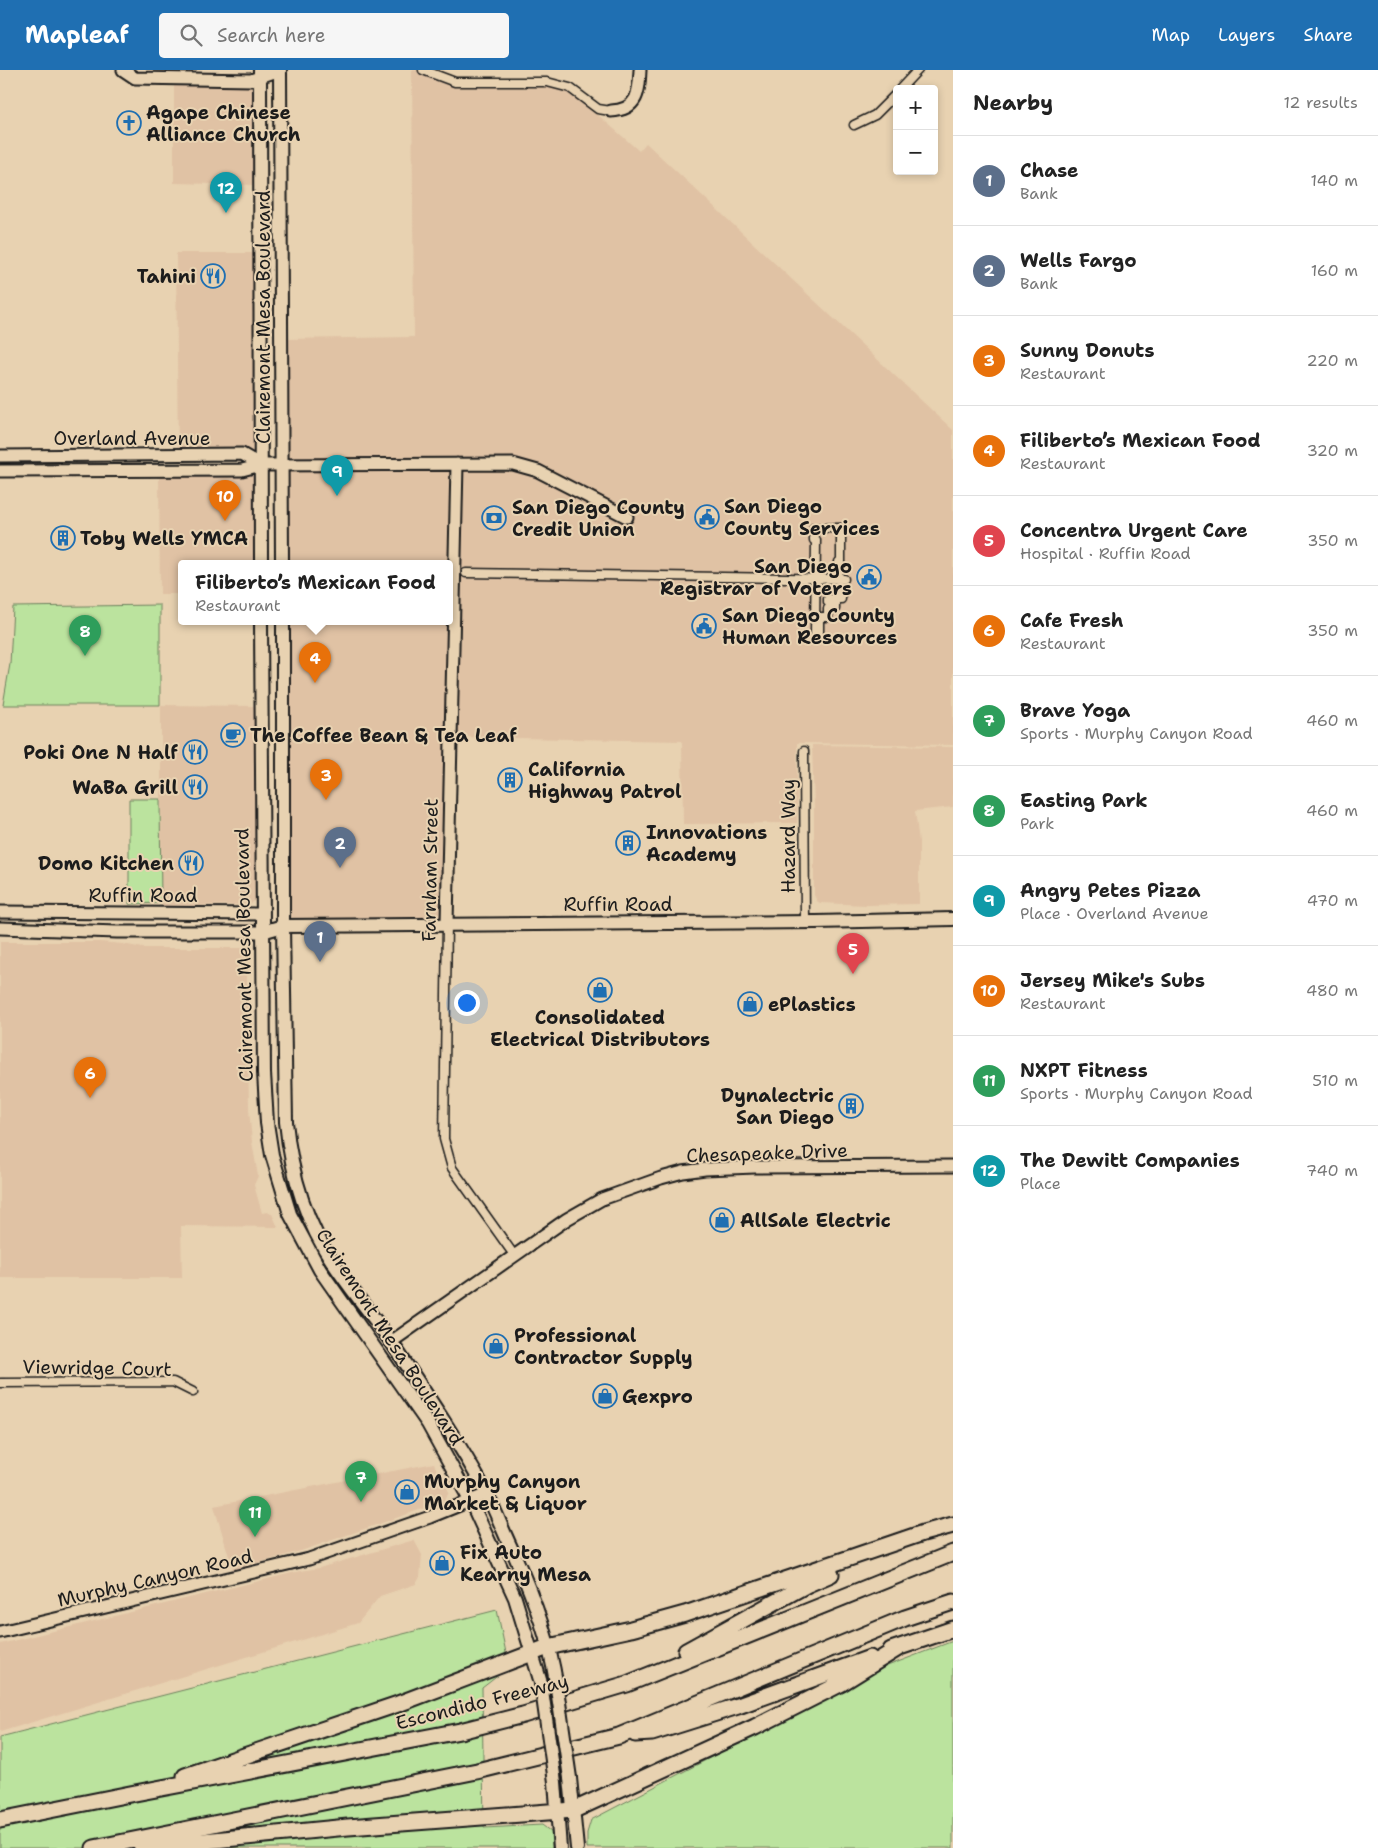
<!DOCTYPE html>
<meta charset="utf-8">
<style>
body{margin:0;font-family:"Shantell Sans",sans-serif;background:#f6f6f6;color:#222}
.controls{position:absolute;right:15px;top:15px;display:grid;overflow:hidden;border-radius:5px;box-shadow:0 2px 8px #0003}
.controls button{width:45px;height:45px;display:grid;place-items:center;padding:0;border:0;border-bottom:1px solid #e0e0e0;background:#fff;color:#222;font:25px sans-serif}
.you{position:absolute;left:466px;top:932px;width:18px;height:18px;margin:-12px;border:4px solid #fff;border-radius:50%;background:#1a73e8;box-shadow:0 0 0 8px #1a73e833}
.badge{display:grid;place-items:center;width:32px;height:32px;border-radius:50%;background:#1f6fb2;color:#fff;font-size:16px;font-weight:700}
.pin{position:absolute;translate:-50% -41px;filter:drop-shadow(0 1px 2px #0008)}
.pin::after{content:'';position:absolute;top:26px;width:18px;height:15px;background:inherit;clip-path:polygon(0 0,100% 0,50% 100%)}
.popup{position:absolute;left:178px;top:490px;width:275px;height:65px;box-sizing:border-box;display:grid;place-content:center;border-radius:5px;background:#fff;filter:drop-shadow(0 1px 4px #0005);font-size:16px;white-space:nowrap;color:#767676}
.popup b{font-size:19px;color:#222}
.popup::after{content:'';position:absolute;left:50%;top:100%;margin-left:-10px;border:10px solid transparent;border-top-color:#fff}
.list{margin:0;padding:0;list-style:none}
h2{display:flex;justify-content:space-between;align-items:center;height:65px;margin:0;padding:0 20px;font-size:21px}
h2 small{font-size:16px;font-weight:400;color:#767676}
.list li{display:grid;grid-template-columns:32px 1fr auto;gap:15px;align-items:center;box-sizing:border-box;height:90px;padding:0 20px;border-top:1px solid #e0e0e0}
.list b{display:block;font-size:19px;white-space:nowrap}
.list p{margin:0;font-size:16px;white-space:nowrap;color:#767676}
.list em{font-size:16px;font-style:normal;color:#767676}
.icon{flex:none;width:28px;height:28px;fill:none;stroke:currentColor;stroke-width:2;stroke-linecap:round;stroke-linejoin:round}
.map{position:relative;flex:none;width:953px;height:1778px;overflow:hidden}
header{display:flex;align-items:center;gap:30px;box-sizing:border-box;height:70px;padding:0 25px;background:#1f6fb2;color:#fff}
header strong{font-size:24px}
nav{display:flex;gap:28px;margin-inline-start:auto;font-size:18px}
.search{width:350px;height:45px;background:#f6f6f6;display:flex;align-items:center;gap:12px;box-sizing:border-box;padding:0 18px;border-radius:5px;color:#767676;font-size:19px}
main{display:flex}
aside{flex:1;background:#fff}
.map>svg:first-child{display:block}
.built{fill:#e0c2a4}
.green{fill:#bbe39e;stroke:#6c805d}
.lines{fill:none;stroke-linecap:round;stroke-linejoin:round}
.street-casing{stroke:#1c1c1c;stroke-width:11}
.secondary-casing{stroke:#1c1c1c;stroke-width:15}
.primary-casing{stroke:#1c1c1c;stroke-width:16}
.highway-casing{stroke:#1c1c1c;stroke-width:19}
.street{stroke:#e8d2b1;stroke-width:8}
.secondary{stroke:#e8d2b1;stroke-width:11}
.primary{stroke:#e8d2b1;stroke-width:12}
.highway{stroke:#e8d2b1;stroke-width:15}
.primary-bridge-casing{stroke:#1c1c1c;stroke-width:16;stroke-linecap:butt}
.primary-bridge{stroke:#e8d2b1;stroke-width:12}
.labels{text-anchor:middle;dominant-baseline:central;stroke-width:4;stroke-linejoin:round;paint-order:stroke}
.poi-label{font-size:19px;font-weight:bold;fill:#1c1c1c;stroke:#e8d2b1;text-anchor:start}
.street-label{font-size:19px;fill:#1c1c1c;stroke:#e8d2b1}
</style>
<header>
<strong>Mapleaf</strong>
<div class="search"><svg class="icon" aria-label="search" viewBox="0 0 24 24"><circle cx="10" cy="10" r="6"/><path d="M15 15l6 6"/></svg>Search here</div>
<nav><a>Map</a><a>Layers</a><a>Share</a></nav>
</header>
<main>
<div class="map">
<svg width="953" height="1778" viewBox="0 0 953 1778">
<rect width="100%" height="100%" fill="#e8d2b1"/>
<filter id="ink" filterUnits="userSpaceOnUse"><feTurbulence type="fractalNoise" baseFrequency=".02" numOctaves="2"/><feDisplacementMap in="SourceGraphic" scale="10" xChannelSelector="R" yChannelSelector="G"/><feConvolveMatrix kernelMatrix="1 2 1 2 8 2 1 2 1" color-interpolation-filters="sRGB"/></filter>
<g filter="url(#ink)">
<!-- built -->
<path class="built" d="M 412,0 L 427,0 L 459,8 L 553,9 L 580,29 L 639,81 L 646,73 L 953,360 L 953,675 L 797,673 L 797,753 L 683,754 L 682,671 L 455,667 L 445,849 L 287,848 L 285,552 L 449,552 L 449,494 L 284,494 L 284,269 L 414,267 Z
M 174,12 L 257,14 L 257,115 L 174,113 Z
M 176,183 L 258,183 L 258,390 L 178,389 Z
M 258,400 L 259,494 L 181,494 L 181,524 L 160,524 L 159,403 Z
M 161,635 L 255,636 L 255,830 L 250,835 L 161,836 Z
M 812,675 L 953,677 L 953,737 L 915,741 L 919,772 L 919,834 L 867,835 L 820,833 L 817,831 L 814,825 L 814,738 Z
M 0,872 L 100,872 L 123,874 L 143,878 L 244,878 L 248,879 L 251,885 L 247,906 L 248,953 L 246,958 L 247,979 L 248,979 L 249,1039 L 252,1072 L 258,1106 L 254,1115 L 262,1143 L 267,1142 L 272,1144 L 278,1157 L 181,1156 L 182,1208 L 0,1208 Z
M 434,1393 L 439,1407 L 442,1407 L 449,1422 L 445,1431 L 301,1481 L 233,1500 L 214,1436 Z
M 414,1470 L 422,1485 L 420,1507 L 416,1514 L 380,1526 L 358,1553 L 0,1662 L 0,1574 L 300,1501 L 319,1498 Z"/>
<!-- green -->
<path class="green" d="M 160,535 L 160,635 L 3,635 L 10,594 L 13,537 Z
M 129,729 L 160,729 L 161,833 L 129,834 Z
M 497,1540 L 509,1597 L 482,1618 L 484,1758 L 542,1755 L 551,1762 L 552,1778 L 0,1778 L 0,1667 Z
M 953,1571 L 953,1778 L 587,1778 L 587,1763 L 591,1750 L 882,1598 Z"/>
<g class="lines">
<!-- street casing -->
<g class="street-casing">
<path id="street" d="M 423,0 L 455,12 L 547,12 L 570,18 L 598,39 L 611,41
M 900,19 L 918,0
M 854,55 L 875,45 L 897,23
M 814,458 L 841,458 L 841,492 L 839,492 L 838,526 L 841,526 L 841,529 L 828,529 L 828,532 L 835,532 L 835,539 L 828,539 L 828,547 L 819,547 L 819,564 L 815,564 L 816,470 L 814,470 Z
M 466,503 L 844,509
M 804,681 L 805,852
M 447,853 L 444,1069 L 452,1098 L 514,1185
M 0,1313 L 173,1312 L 193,1322"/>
</g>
<!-- secondary casing -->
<g class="secondary-casing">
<path id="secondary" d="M 123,0 L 135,8 L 251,10 L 280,0
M 611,41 C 638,40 639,22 640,0
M 0,386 L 242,384 L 261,395
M 0,401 L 242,400 L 261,395 L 513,394 L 538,401 L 627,447
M 0,842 L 262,844
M 447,853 L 457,394
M 0,858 L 117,862 L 262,862
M 391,1272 L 567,1149 L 602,1129 L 661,1108 L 683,1102 L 705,1099 L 755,1097 L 953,1096
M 0,1562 L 309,1489 L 430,1447 L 487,1424"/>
</g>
<!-- primary casing -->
<g class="primary-casing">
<path id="primary" d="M 260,0 L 261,494
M 280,0 L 282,494
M 261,552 L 264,1003 L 267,1053 L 272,1085 L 290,1144 L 320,1200 L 428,1354 L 471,1432 L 515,1528 L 541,1613
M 283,552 L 283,856 L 286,1052 C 291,1102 305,1152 334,1194 C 352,1221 373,1246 392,1273 C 425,1322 459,1372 487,1424 C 497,1444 505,1466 515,1486 C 533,1526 549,1568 556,1612
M 262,862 L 283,856 L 816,852 L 953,849
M 570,1708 L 577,1778
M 555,1712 L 560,1778"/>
</g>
<!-- highway casing -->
<g class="highway-casing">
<path id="highway" d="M 891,1580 L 953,1559
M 686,1581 L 808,1514 L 831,1504
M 635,1664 L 652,1663 L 738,1636 L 870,1588
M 185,1706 L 398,1634 L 548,1577 L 631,1559 L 685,1544 L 923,1463 L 953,1455
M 0,1750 L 130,1724 L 460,1661 L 523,1645 L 627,1614 L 953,1483
M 142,1777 L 348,1757 L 574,1740 L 755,1657 L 842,1613 L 900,1577
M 94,1778 L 477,1701 L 619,1666 L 905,1548 L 953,1532"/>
</g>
<!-- street -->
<use href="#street" class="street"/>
<!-- secondary -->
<use href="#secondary" class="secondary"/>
<!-- primary -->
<use href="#primary" class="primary"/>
<!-- highway -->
<use href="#highway" class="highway"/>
<!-- primary-bridge casing -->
<g class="primary-bridge-casing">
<path id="primary-bridge" d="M 556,1612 L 570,1708
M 541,1613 L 555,1712"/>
</g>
<!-- primary-bridge -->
<use href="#primary-bridge" class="primary-bridge"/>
</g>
</g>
<!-- icons -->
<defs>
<g id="church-ring" transform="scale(1.25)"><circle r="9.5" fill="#e8d2b1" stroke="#1f6fb2" stroke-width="1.5"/><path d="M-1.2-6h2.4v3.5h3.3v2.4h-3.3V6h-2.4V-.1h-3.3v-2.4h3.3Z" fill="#1f6fb2"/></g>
<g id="restaurant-ring" transform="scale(1.25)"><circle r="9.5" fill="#e8d2b1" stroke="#1f6fb2" stroke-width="1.5"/><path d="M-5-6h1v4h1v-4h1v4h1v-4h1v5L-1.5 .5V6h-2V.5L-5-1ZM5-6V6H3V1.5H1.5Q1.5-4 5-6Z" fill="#1f6fb2"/></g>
<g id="civic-ring" transform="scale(1.25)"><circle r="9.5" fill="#e8d2b1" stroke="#1f6fb2" stroke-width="1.5"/><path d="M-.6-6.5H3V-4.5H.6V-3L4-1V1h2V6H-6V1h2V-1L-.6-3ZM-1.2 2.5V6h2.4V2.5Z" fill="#1f6fb2"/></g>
<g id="bank-ring" transform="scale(1.25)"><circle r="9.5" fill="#e8d2b1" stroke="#1f6fb2" stroke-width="1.5"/><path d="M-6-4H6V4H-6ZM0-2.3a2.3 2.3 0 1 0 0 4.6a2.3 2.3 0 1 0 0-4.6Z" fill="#1f6fb2"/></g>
<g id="building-ring" transform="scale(1.25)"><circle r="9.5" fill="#e8d2b1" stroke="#1f6fb2" stroke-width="1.5"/><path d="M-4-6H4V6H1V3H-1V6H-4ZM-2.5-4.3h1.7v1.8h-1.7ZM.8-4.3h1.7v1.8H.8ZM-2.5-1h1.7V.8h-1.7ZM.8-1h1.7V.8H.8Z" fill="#1f6fb2"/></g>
<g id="cafe-ring" transform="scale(1.25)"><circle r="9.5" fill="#e8d2b1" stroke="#1f6fb2" stroke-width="1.5"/><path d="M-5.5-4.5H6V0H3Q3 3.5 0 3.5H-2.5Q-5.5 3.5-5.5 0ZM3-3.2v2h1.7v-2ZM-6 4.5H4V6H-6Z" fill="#1f6fb2"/></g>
<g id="shop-ring" transform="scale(1.25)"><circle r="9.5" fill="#e8d2b1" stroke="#1f6fb2" stroke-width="1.5"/><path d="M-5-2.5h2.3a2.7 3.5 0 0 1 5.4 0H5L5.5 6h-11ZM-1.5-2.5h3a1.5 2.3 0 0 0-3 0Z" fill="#1f6fb2"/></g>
</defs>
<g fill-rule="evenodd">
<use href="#church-ring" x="129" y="53"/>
<use href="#restaurant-ring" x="213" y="206"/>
<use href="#civic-ring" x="707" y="447"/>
<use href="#bank-ring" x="494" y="448"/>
<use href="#building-ring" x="63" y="468"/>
<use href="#civic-ring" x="869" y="507"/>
<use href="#civic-ring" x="704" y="556"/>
<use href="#cafe-ring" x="233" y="665"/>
<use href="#restaurant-ring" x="195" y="682"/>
<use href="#building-ring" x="510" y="710"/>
<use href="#restaurant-ring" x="195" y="717"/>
<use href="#building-ring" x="628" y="773"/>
<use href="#restaurant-ring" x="191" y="793"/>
<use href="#shop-ring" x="600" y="920"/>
<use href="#shop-ring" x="750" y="934"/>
<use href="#building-ring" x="851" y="1036"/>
<use href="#shop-ring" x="722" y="1150"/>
<use href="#shop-ring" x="496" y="1276"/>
<use href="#shop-ring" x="605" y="1326"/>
<use href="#shop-ring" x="407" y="1422"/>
<use href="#shop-ring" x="442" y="1493"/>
</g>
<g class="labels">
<!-- poi labels -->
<g class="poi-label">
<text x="146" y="42">Agape Chinese<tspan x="146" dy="22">Alliance Church</tspan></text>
<text x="196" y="206" text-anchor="end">Tahini</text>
<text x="724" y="436">San Diego<tspan x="724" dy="22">County Services</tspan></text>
<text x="512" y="437">San Diego County<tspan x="512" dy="22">Credit Union</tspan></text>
<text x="80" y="468">Toby Wells YMCA</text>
<text x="852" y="496" text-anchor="end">San Diego<tspan x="852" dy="22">Registrar of Voters</tspan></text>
<text x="722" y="545">San Diego County<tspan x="722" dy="22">Human Resources</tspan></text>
<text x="250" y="665">The Coffee Bean &amp; Tea Leaf</text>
<text x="178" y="682" text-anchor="end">Poki One N Half</text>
<text x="528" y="699">California<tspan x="528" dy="22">Highway Patrol</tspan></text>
<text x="178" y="717" text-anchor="end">WaBa Grill</text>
<text x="646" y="762">Innovations<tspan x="646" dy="22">Academy</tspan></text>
<text x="174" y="793" text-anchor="end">Domo Kitchen</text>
<text x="768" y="934">ePlastics</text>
<text x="600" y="947" text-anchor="middle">Consolidated<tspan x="600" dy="22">Electrical Distributors</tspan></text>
<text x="834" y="1025" text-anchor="end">Dynalectric<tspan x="834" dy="22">San Diego</tspan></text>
<text x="740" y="1150">AllSale Electric</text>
<text x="514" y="1265">Professional<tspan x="514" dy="22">Contractor Supply</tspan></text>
<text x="622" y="1326">Gexpro</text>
<text x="424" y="1411">Murphy Canyon<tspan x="424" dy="22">Market &amp; Liquor</tspan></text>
<text x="460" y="1482">Fix Auto<tspan x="460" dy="22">Kearny Mesa</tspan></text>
</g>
<!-- street labels -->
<g class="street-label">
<text transform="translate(263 247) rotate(-90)">Clairemont Mesa Boulevard</text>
<text x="132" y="368">Overland Avenue</text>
<text transform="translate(788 766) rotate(-90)">Hazard Way</text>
<text transform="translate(430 800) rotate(-89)">Farnham Street</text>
<text x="143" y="825">Ruffin Road</text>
<text x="618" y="834">Ruffin Road</text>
<text transform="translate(244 885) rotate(-91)">Clairemont Mesa Boulevard</text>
<text transform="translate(767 1083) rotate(-2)">Chesapeake Drive</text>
<text transform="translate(390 1267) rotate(57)">Clairemont Mesa Boulevard</text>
<text transform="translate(97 1298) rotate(1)">Viewridge Court</text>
<text transform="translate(155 1508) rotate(-13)">Murphy Canyon Road</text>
<text transform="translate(482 1632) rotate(-14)">Escondido Freeway</text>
</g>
</g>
</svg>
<div class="controls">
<button>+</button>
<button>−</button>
</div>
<div class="you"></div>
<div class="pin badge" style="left:320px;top:892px;background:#5c6f8a">1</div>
<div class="pin badge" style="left:340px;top:798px;background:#5c6f8a">2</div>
<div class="pin badge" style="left:326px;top:730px;background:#e8710a">3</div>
<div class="pin badge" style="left:315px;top:613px;background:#e8710a">4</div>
<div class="popup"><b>Filiberto’s Mexican Food</b>Restaurant</div>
<div class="pin badge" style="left:853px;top:904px;background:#e0444e">5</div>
<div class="pin badge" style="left:90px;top:1028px;background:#e8710a">6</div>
<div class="pin badge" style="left:361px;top:1432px;background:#2e9e5b">7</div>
<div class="pin badge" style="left:85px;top:586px;background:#2e9e5b">8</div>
<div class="pin badge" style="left:337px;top:426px;background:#0f9aa8">9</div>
<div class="pin badge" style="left:225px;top:451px;background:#e8710a">10</div>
<div class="pin badge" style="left:255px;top:1467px;background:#2e9e5b">11</div>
<div class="pin badge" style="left:226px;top:143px;background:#0f9aa8">12</div>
</div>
<aside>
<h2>Nearby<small>12 results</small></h2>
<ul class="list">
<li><span class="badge" style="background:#5c6f8a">1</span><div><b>Chase</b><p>Bank</p></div><em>140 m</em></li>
<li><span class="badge" style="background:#5c6f8a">2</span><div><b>Wells Fargo</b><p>Bank</p></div><em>160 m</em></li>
<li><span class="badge" style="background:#e8710a">3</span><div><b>Sunny Donuts</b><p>Restaurant</p></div><em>220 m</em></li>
<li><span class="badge" style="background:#e8710a">4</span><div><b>Filiberto’s Mexican Food</b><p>Restaurant</p></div><em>320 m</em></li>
<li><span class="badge" style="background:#e0444e">5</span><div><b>Concentra Urgent Care</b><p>Hospital · Ruffin Road</p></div><em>350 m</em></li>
<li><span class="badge" style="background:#e8710a">6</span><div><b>Cafe Fresh</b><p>Restaurant</p></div><em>350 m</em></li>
<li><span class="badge" style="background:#2e9e5b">7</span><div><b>Brave Yoga</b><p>Sports · Murphy Canyon Road</p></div><em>460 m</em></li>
<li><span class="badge" style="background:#2e9e5b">8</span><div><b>Easting Park</b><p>Park</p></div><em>460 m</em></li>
<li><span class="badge" style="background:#0f9aa8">9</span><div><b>Angry Petes Pizza</b><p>Place · Overland Avenue</p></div><em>470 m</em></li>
<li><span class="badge" style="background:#e8710a">10</span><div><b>Jersey Mike's Subs</b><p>Restaurant</p></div><em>480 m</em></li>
<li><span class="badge" style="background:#2e9e5b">11</span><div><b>NXPT Fitness</b><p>Sports · Murphy Canyon Road</p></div><em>510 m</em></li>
<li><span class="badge" style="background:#0f9aa8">12</span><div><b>The Dewitt Companies</b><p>Place</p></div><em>740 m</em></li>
</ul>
</aside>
</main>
